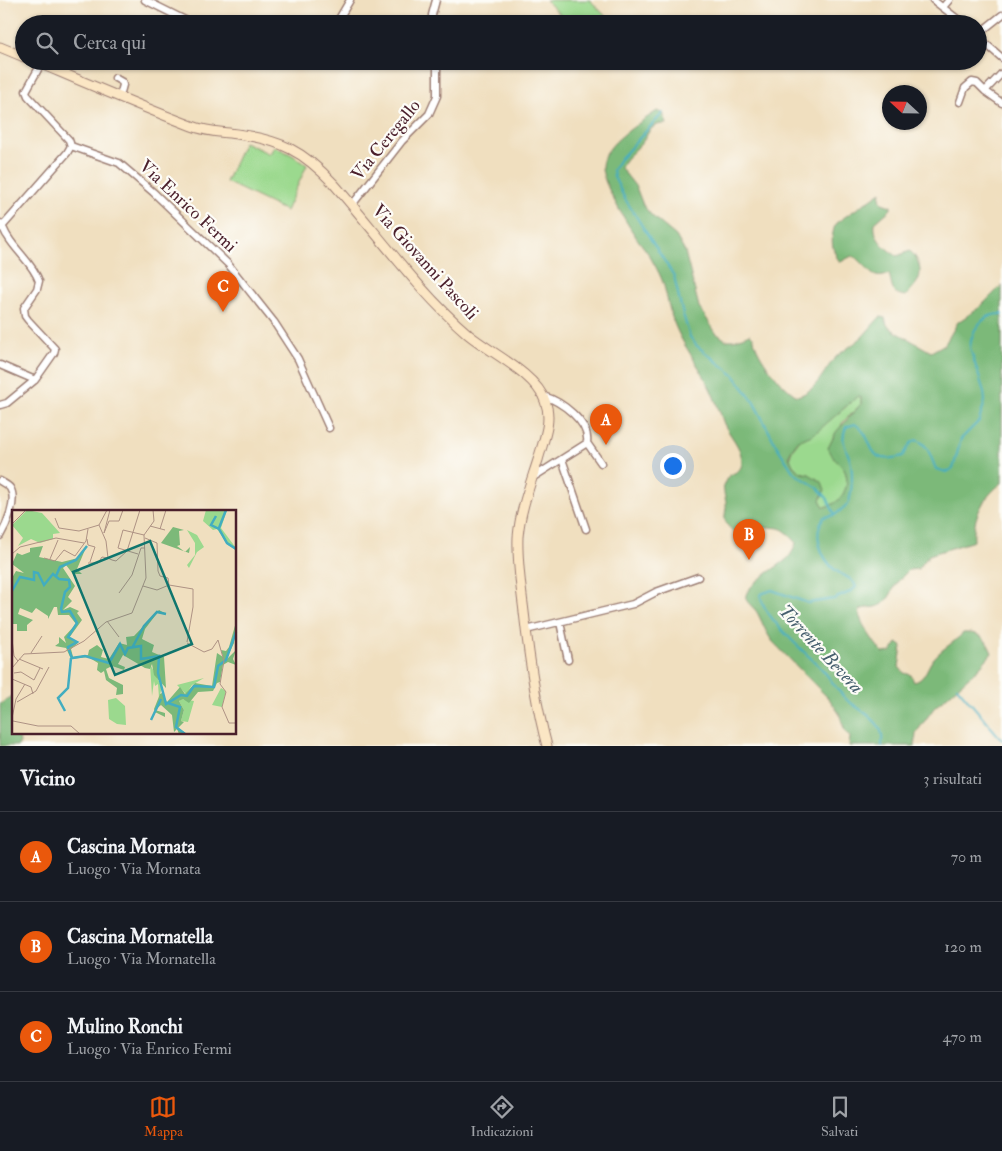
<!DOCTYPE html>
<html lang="it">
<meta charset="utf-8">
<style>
body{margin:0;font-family:"IM FELL Double Pica",serif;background:#20242c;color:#f1f3f6}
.compass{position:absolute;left:882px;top:85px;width:45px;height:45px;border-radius:50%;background:#171b24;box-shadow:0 1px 4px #0004;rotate:292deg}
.you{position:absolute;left:672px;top:465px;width:18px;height:18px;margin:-12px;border:4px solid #fff;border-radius:50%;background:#1a73e8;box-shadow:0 0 0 8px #1a73e833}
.badge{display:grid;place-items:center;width:32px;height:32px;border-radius:50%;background:#ea580c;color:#fff;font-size:16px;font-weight:700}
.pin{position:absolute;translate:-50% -41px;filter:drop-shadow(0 1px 2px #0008)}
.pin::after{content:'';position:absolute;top:26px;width:18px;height:15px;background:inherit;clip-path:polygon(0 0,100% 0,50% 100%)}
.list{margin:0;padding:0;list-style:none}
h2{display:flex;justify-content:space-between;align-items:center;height:65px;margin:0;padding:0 20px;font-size:21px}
h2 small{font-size:16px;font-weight:400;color:#9ea1a6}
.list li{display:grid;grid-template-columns:32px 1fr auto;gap:15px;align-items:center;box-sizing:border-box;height:90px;padding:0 20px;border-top:1px solid #363941}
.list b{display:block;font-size:19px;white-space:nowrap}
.list p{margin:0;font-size:16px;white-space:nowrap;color:#9ea1a6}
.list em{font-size:16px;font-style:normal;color:#9ea1a6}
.icon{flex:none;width:28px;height:28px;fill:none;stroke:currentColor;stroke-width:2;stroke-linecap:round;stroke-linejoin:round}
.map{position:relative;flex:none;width:1002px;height:746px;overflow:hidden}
.search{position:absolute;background:#171b24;box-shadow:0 1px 4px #0004;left:15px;right:15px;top:15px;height:55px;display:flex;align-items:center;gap:12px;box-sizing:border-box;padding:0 18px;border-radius:28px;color:#9ea1a6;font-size:19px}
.sheet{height:335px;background:#171b24}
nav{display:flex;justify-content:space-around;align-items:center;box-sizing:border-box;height:70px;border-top:1px solid #363941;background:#171b24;font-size:14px;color:#9ea1a6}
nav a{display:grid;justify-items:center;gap:2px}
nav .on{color:#ea580c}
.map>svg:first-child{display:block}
.green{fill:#9bd98e;stroke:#727c5c}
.forest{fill:#7cb979;stroke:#636c52;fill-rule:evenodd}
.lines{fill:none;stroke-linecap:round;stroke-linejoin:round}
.stream{stroke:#42adc0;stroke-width:2}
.street-casing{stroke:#9d7f75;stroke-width:9}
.secondary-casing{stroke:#9d7f75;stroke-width:11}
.street{stroke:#fff;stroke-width:6}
.secondary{stroke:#fbe6c4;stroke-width:9}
.labels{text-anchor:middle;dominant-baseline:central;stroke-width:4.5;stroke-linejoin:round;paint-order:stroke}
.street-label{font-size:18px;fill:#4a1f2b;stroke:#fdfcf7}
.water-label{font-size:19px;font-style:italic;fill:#465f6e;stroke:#fdfcf7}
.inset-river{fill:none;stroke:#42adc0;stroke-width:2.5}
.inset-road{fill:none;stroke:#ae9284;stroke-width:1}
.view{fill:#0f766e;fill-opacity:0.15;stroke:#0f766e;stroke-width:2.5}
.inset-edge{fill:none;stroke:#4a1f2b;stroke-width:2.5}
</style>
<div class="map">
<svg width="1002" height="746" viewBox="0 0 1002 746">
<rect width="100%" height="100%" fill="#fdfcf7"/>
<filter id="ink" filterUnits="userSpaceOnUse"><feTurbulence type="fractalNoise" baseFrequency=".02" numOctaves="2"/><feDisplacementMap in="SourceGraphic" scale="10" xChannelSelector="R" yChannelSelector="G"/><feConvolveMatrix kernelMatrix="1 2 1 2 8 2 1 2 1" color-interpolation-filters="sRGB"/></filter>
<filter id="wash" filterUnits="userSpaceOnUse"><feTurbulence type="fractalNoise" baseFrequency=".0096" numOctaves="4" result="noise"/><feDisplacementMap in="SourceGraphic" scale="20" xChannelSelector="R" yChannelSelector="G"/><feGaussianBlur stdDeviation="1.12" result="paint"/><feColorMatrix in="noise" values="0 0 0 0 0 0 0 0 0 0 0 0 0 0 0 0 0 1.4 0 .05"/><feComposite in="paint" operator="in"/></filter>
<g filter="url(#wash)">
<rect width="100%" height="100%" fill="#f0dfbf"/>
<!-- green -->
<path class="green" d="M 546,0 L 590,0 L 613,24 L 569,24 Z
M 244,142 L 270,154 L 274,146 L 292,155 L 307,165 L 286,211 L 226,182 Z
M 858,395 L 861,397 L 861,404 L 842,423 L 833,458 C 839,462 844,467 846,474 C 851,489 839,506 824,507 L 820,500 L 823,496 L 809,474 C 802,473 797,471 793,465 C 779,447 825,422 837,414 C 845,408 851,402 858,395 Z"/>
<!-- forest -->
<path class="forest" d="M 657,111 L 663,113 L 667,124 C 647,123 649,137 638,147 C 631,155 624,158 621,168 L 636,187 L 643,205 L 652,216 L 676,236 L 685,252 L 699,307 L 716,333 L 726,340 L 734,340 L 750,334 L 754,338 C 755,355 782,387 797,396 C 817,392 824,369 837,356 C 845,349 855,344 862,337 C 868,331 874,323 880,317 L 885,318 L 887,325 L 893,330 L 931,352 L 945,344 L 958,322 L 980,307 L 1002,285 L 1002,483 C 983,497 972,518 974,541 L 929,555 L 918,569 L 909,570 C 904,575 897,581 894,588 C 891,594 888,600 883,604 C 876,609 867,606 860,610 C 859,615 860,618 862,622 C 863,626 880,651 883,653 L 891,652 L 897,643 L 902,646 L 899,667 L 904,673 L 911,675 L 914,682 C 926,680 927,665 935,657 C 943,648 954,643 963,633 C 980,632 986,638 992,653 L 979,668 L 934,708 L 916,733 L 915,746 L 849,746 L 850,737 L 845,731 L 839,713 L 830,700 L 773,642 C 766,633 763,624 758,614 C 755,608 748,604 746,599 C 742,587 778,567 787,559 C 791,555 795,548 796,542 C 784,529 782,526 764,528 C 759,533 760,537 764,542 L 762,545 C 750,540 729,534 725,520 C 724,515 727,508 726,502 C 724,493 721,485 728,477 C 731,474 735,473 738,471 C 745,466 741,453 738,447 C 734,439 728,432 724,424 C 719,410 714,395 707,382 C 698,364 685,348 677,330 C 670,315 668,301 664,286 C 662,278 657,269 653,262 C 648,251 640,244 634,234 C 625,220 601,181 602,166 C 603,144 641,122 657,111 ZM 858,396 L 861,397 L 861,404 L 836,432 L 828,448 C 830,451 832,456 834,458 C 839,464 844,467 846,474 C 850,489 838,506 824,507 L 820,500 L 825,490 L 822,482 L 809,474 L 802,473 L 793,466 L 789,456 L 792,449 L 798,441 L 812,435 L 819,430 Z
M 881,192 L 880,199 L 882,203 L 891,206 L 891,209 L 875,223 C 873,239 885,248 897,256 L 910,251 C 919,259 924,273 916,284 C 913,288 909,292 906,296 C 889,294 893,286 889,274 C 868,284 868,261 852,256 L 840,262 C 831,250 830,237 836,223 Z
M 14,695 L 14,732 L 18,732 L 20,742 L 18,746 L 0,746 L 0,704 Z"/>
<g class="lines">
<!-- stream -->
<path class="stream" d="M 663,113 L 620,159 L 613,170 L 614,177 L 625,199 L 674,276 L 682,311 L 690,337 L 697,346 L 734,375 L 753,401 L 776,445 L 794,473 L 818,488 L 827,498 L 835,515
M 957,687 L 1002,740
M 882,746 C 882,741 883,736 881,731 C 876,718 857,708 847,700 C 836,690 830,677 820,667 C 806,653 759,614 761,594 L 772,590 L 808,603 L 834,599 L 850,592 L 856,587 C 853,578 843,576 835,570 C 821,558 812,534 824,517 L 835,515 L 849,503 C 852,490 853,477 851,464 C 848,448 839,444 846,427 L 855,424 C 878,438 861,467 903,456 L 911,443 L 916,440 C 928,443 931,458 936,469 L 946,472 L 953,469 L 961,439 L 979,421 L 985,401 L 984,392 L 970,348 C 971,330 983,313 1002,314"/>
</g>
</g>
<g filter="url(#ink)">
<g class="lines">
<!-- street casing -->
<g class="street-casing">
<path id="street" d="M 145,0 L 189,22 L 213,24
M 933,0 L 964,24
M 943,7 L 949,0
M 336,24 L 350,0
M 433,24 L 432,15 L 436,0
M 978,32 L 982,31 L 1002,15
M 978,37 L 1002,58
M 41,64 L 26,91 L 28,96 L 69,140 L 71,146 L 119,163 L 153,192 L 228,264 L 274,322 L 298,359 L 329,428
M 1002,73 L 985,91 L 1002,103
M 115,78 L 122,82 L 123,85 L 120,96
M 960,102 L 965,88 L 972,82 L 977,83 L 985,91
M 352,205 L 402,141 L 429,114 L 437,96 L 437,61
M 0,223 C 4,227 4,232 8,237 C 17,252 33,264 39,281 L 37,289 L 24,308 L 25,316 L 28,320 L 55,349 L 54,353 L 35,380 L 7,403 L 0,405
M 1,228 L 67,153 L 71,146
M 0,365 L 35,380
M 587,443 L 601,463
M 562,459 L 586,529
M 532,478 L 587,443 C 590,422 561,401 543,396
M 0,481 C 3,483 8,485 10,488 C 18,500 6,526 0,536
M 560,622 L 568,660
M 526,630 L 633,604 L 656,592 L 698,577"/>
</g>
<!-- secondary casing -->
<g class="secondary-casing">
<path id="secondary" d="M 0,47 L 24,57
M 34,61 C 86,83 139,106 192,126 C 207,132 222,132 237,134 C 281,140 303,151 333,183 C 377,233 419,292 469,335 C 491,353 536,374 545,401 C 553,421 543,441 538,460 C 530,485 520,511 518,537 C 517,562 521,587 524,612 C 529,657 535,702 547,746"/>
</g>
<!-- street -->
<use href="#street" class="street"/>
<!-- secondary -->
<use href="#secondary" class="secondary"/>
</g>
</g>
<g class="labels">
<!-- street labels -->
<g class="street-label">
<text transform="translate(386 140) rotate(-51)">Via Ceregallo</text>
<text transform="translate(188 206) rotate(43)">Via Enrico Fermi</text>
<text transform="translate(425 262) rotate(48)">Via Giovanni Pascoli</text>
</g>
<!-- water labels -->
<g class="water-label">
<text transform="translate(821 649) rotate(47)">Torrente Bevera</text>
</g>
</g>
<!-- overview -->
<g transform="translate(12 510)">
<rect width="224" height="224" fill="#f0dfbf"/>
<path d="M 15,0 L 30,3 L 48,23 L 41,24 L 41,29 L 28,33 L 19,29 L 6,36 L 11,28 L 0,15 ZM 194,0 L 215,0 L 209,18 L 224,38 L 224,40 L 216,35 L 205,19 L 201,20 L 191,11 ZM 175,20 L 185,25 L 192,37 L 185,42 L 177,58 L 175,55 L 183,45 L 183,33 ZM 138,154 L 150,177 L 147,188 L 146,174 L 143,176 L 142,171 L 140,186 ZM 192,168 L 180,175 L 174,184 L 165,175 ZM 209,178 L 214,181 L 210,197 L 200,195 ZM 104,188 L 113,196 L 114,215 L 105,214 L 97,209 L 96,190 ZM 170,189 L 182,191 L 176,212 L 169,211 L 172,200 L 167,191 Z" fill="#9bd98e"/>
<path d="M 161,17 L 172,20 L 167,21 L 168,35 L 165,36 L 173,42 L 178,37 L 177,43 L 149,33 ZM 75,35 L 65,59 L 70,64 L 61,64 L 54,55 L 51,58 L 63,76 L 56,87 L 60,91 L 51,100 L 58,97 L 67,101 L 65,103 L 70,110 L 57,128 L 66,133 L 59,139 L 61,147 L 76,145 L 77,140 L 85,135 L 91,140 L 89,147 L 97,149 L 107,133 L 115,135 L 114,127 L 122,126 L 147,100 L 154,104 L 146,102 L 133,119 L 130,129 L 142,135 L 140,142 L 152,147 L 154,178 L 142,165 L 140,154 L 138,159 L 133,158 L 111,145 L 106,154 L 113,157 L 112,160 L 100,156 L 94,159 L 97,168 L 111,175 L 111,184 L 104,185 L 105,178 L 94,170 L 92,161 L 89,163 L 85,160 L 86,153 L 76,147 L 59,149 L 54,138 L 43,136 L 47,133 L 47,127 L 54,133 L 52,127 L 64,114 L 57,105 L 46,105 L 45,97 L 42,97 L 36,109 L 36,106 L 24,98 L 20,103 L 8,98 L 6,104 L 21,110 L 15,115 L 15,121 L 5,121 L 5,114 L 0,114 L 0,68 L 4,61 L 12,63 L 0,54 L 5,43 L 10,45 L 18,42 L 18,38 L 31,36 L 27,47 L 50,52 L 66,48 ZM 224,112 L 222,133 L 214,150 L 224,140 L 221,149 L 224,155 L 216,152 L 211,155 L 208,172 L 205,173 L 201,181 L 186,182 L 177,193 L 171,189 L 167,191 L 172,200 L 169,211 L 172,212 L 166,218 L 175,224 L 167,224 L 165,219 L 162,222 L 160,205 L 149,195 L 143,200 L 153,203 L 153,207 L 143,202 L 142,199 L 148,184 L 150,183 L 155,192 L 168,177 L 173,184 L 183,173 L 200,176 L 205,143 L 211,147 L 209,140 L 214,141 L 217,137 Z" fill="#7cb979"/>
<path class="inset-river" d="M 204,6 L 199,15 L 207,19 L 215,33 L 224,39M 207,18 L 214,0M 44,66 L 48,57 L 64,50 L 75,36M 0,81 L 8,67 L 22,70 L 22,62 L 26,63 L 32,75 L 41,64 L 47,69 L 57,70 L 58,77 L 53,82 L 49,99 L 50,102 L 58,101 L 65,113 L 56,127 L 65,132 L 56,137 L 60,148 L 73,146 L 97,153 L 108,134 L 113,144 L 116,138 L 129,136 L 129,149 L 147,146 L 146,163 L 154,194 L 169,185 L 175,186 L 182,176 L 202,177 L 206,156 L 214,150 L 224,122M 120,138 L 132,116 L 145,102 L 154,104M 156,193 L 168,197 L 164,217 L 173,224M 53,201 L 46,188 L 56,178 L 59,148M 139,210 L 149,189"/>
<path class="inset-road" d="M 98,0 L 92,23 L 97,11 L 107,11 L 111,0M 43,8 L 47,18 L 67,21 L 87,15 L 95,0M 0,14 L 14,0M 87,15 L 94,31 L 96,48 L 100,50M 138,16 L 153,20M 148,19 L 154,0M 133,28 L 145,33 L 146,61 L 148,66 L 156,68 L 157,75M 75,29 L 76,35 L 83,37 L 78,52M 0,44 L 8,37 L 44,28 L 72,33M 126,44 L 106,38 L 111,20 L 132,25M 32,48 L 43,51 L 52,40 L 63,46 L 74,31 L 76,19M 38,49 L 46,30M 100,50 L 104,51 L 115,41 L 128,0M 76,53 L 86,53 L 90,47 L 96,48M 131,76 L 145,80 L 157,75 L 181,79 L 181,97 L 175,132M 107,83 L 120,65 L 129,38 L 133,38M 95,111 L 107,127M 0,129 L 2,146 L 6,151M 175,133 L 192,142 L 200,139 L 206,130 L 212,151 L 208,174 L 214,182 L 210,197 L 217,213 L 224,213M 19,143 L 30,126M 7,149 L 31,159M 0,158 L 12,144 L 52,142 L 72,131 L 94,112 L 120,103 L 134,68 L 132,25 L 142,11 L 141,0M 2,163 L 9,162 L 22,170 L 28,158M 0,169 L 19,177 L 21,184M 5,192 L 24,181 L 37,157M 0,208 L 4,189 L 13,174M 1,211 L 26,216 L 59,216 L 68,224"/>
<path class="view" d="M 138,31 L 180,134 L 103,165 L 61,62 Z"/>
<rect width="224" height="224" class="inset-edge"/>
</g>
</svg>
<svg class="compass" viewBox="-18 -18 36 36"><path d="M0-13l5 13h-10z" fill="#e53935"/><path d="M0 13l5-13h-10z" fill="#9ea1a6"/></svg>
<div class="you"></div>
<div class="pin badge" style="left:606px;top:445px">A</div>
<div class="pin badge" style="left:749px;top:560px">B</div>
<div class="pin badge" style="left:223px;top:312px">C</div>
<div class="search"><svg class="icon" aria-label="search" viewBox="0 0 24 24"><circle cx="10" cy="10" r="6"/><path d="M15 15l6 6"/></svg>Cerca qui</div>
</div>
<section class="sheet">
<h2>Vicino<small>3 risultati</small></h2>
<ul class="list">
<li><span class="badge">A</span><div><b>Cascina Mornata</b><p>Luogo · Via Mornata</p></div><em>70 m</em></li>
<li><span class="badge">B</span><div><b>Cascina Mornatella</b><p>Luogo · Via Mornatella</p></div><em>120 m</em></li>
<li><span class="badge">C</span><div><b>Mulino Ronchi</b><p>Luogo · Via Enrico Fermi</p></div><em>470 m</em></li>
</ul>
</section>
<nav>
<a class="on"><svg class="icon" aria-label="map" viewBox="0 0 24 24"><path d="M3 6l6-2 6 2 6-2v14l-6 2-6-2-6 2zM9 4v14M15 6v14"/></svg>Mappa</a>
<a><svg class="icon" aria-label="directions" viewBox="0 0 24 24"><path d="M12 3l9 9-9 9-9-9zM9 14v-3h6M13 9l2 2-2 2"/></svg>Indicazioni</a>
<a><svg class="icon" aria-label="saved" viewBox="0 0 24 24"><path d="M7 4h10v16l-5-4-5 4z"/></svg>Salvati</a>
</nav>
